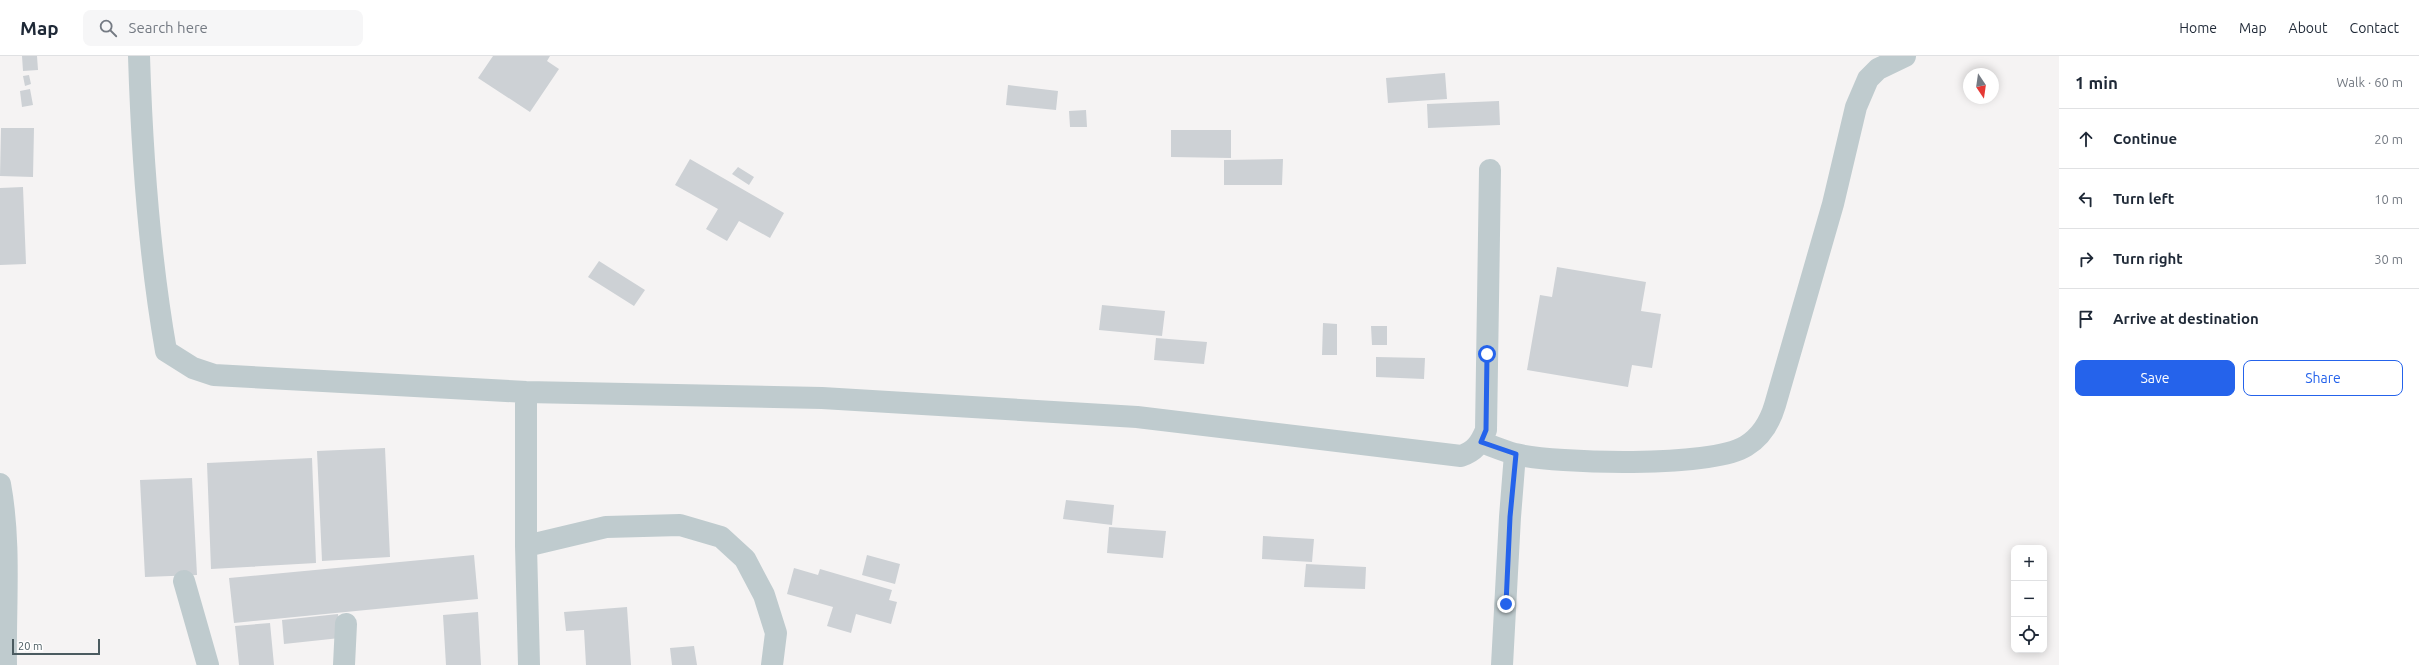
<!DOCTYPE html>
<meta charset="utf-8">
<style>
body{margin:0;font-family:Ubuntu,sans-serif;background:#f6f6f7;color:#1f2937}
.controls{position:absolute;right:12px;bottom:12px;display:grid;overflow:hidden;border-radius:8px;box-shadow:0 2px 10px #0003}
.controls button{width:36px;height:36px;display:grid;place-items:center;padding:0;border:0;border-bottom:1px solid #e0e1e3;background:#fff;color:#1f2937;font:20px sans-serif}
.compass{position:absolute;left:1963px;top:12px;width:36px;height:36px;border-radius:50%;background:#fff;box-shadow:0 2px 10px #0003;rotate:167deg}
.scale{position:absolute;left:12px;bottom:10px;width:88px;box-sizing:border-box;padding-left:4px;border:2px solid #4b5b60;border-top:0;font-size:11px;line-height:14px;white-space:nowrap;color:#4b5b60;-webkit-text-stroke:3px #fff;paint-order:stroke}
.stop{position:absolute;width:12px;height:12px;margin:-9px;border:3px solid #2563eb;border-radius:50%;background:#fff}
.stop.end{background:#2563eb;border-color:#fff;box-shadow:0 1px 4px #0008}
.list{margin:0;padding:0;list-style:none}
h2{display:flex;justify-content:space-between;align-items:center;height:52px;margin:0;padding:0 16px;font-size:17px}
h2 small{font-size:13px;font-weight:400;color:#747a83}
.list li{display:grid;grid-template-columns:26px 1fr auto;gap:12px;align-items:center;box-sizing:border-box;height:60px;padding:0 16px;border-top:1px solid #e0e1e3}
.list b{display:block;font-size:15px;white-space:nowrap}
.list em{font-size:13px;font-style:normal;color:#747a83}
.actions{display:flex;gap:8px;padding:12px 16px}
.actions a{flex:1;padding:9px 0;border:1px solid #2563eb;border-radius:8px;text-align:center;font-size:14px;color:#2563eb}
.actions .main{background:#2563eb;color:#fff}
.icon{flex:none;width:22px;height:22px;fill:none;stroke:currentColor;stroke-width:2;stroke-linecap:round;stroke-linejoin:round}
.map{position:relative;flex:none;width:2059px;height:609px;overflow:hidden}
header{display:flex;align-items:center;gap:24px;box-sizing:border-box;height:56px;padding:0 20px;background:#fff;border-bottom:1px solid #e0e1e3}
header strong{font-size:19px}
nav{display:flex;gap:22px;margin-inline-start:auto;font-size:14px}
.search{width:280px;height:36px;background:#f6f6f7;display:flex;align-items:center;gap:10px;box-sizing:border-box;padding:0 14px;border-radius:8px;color:#747a83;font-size:15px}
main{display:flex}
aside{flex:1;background:#fff}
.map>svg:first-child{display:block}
.building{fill:#cdd1d5}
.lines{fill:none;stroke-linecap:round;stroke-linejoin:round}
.minor{stroke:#bfcbce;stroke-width:22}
.route{stroke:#2563eb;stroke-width:5}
</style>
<header>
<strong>Map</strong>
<div class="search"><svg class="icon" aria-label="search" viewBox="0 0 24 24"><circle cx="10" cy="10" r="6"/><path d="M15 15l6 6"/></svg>Search here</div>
<nav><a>Home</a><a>Map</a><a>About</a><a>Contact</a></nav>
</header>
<main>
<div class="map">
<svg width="2059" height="609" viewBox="0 0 2059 609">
<rect width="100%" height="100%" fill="#f5f3f3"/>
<!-- building -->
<path class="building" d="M 22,0 L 37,0 L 38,14 L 23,15 Z
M 493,0 L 550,0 L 547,5 L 559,13 L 530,56 L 478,22 Z
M 1445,17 L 1447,43 L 1388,47 L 1386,22 Z
M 29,19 L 31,28 L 25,30 L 23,20 Z
M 1008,29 L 1058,35 L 1056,54 L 1006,49 Z
M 30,33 L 33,49 L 22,51 L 20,35 Z
M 1499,45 L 1500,69 L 1428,72 L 1427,48 Z
M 1086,54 L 1087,71 L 1070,71 L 1069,55 Z
M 1,72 L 34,72 L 33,121 L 0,120 Z
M 1171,74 L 1231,74 L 1231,102 L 1171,101 Z
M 690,103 L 784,157 L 770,182 L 739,165 L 727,185 L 706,173 L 718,153 L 675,129 Z
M 1283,103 L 1282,129 L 1224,129 L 1224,104 Z
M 738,111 L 754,121 L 749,129 L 732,118 Z
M 23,131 L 26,208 L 0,209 L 0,132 Z
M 599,205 L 645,234 L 634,250 L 588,221 Z
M 1557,211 L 1646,226 L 1641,255 L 1661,258 L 1652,312 L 1632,309 L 1628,331 L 1527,314 L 1540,239 L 1552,241 Z
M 1102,249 L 1165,255 L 1162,280 L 1099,274 Z
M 1323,267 L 1337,268 L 1337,299 L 1322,299 Z
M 1371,270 L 1387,270 L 1387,289 L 1372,289 Z
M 1156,282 L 1207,286 L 1204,308 L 1154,304 Z
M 1376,301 L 1425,302 L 1424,323 L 1376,321 Z
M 385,392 L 390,501 L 322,505 L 317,395 Z
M 312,402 L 316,507 L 211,513 L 207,407 Z
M 192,422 L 197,519 L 145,521 L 140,424 Z
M 1066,444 L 1114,449 L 1112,469 L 1063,463 Z
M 1109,471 L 1166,475 L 1163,502 L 1107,497 Z
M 1263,480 L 1314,483 L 1312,506 L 1262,503 Z
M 474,499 L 478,543 L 234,567 L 229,522 Z
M 867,499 L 900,508 L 895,528 L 862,519 Z
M 1306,508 L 1366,511 L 1365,533 L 1304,531 Z
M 794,512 L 818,519 L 820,513 L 892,534 L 889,544 L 897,546 L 891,568 L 856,558 L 851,577 L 827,570 L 833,551 L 787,538 Z
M 627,551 L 631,609 L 586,609 L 584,574 L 566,575 L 564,556 Z
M 478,556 L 481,609 L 446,609 L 443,559 Z
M 338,558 L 340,582 L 284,588 L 282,564 Z
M 270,567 L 274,609 L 239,609 L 235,570 Z
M 694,590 L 697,609 L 672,609 L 670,592 Z"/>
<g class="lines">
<!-- minor -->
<path class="minor" d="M 139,0 C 142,99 149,198 166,295 L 193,312 L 214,319 L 526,336 L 822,342 L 1137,361 L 1461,400 C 1475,395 1480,388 1486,374 L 1490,114
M 526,336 L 526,490 L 529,609
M 1481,386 C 1492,390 1504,395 1515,398 C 1557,408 1711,412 1746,390 C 1762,380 1770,366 1775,349 L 1833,148 L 1856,51 L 1868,23 L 1878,13 L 1905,0
M 0,428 C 11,488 5,548 6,609
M 526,490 L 606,471 L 680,469 L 721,481 L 745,503 L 764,539 L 776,577 L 772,609
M 184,525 L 208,609
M 344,609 L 346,568
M 1502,609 L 1510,461 L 1515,398"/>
</g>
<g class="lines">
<!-- route -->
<path class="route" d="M 1487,298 L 1486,374 L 1481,386 L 1516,398 L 1510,461 L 1506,548"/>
</g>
</svg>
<div class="controls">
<button>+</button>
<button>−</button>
<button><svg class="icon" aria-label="locate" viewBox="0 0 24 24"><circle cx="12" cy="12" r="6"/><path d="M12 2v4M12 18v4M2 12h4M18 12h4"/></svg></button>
</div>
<svg class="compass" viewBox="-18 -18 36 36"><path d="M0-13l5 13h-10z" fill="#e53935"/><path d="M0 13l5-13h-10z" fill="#747a83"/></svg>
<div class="scale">20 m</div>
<div class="stop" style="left:1487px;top:298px"></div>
<div class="stop end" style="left:1506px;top:548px"></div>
</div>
<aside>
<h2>1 min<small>Walk · 60 m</small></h2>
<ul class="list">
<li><svg class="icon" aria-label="ahead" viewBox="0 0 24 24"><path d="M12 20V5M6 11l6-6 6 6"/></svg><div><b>Continue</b></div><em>20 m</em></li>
<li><svg class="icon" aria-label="left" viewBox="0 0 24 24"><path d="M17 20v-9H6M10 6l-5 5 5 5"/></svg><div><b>Turn left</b></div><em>10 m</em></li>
<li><svg class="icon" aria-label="right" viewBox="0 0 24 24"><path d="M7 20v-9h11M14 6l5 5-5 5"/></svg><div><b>Turn right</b></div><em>30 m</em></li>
<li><svg class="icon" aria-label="arrive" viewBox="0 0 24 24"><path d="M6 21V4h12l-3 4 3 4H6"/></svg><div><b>Arrive at destination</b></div></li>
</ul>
<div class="actions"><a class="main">Save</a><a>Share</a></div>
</aside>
</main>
